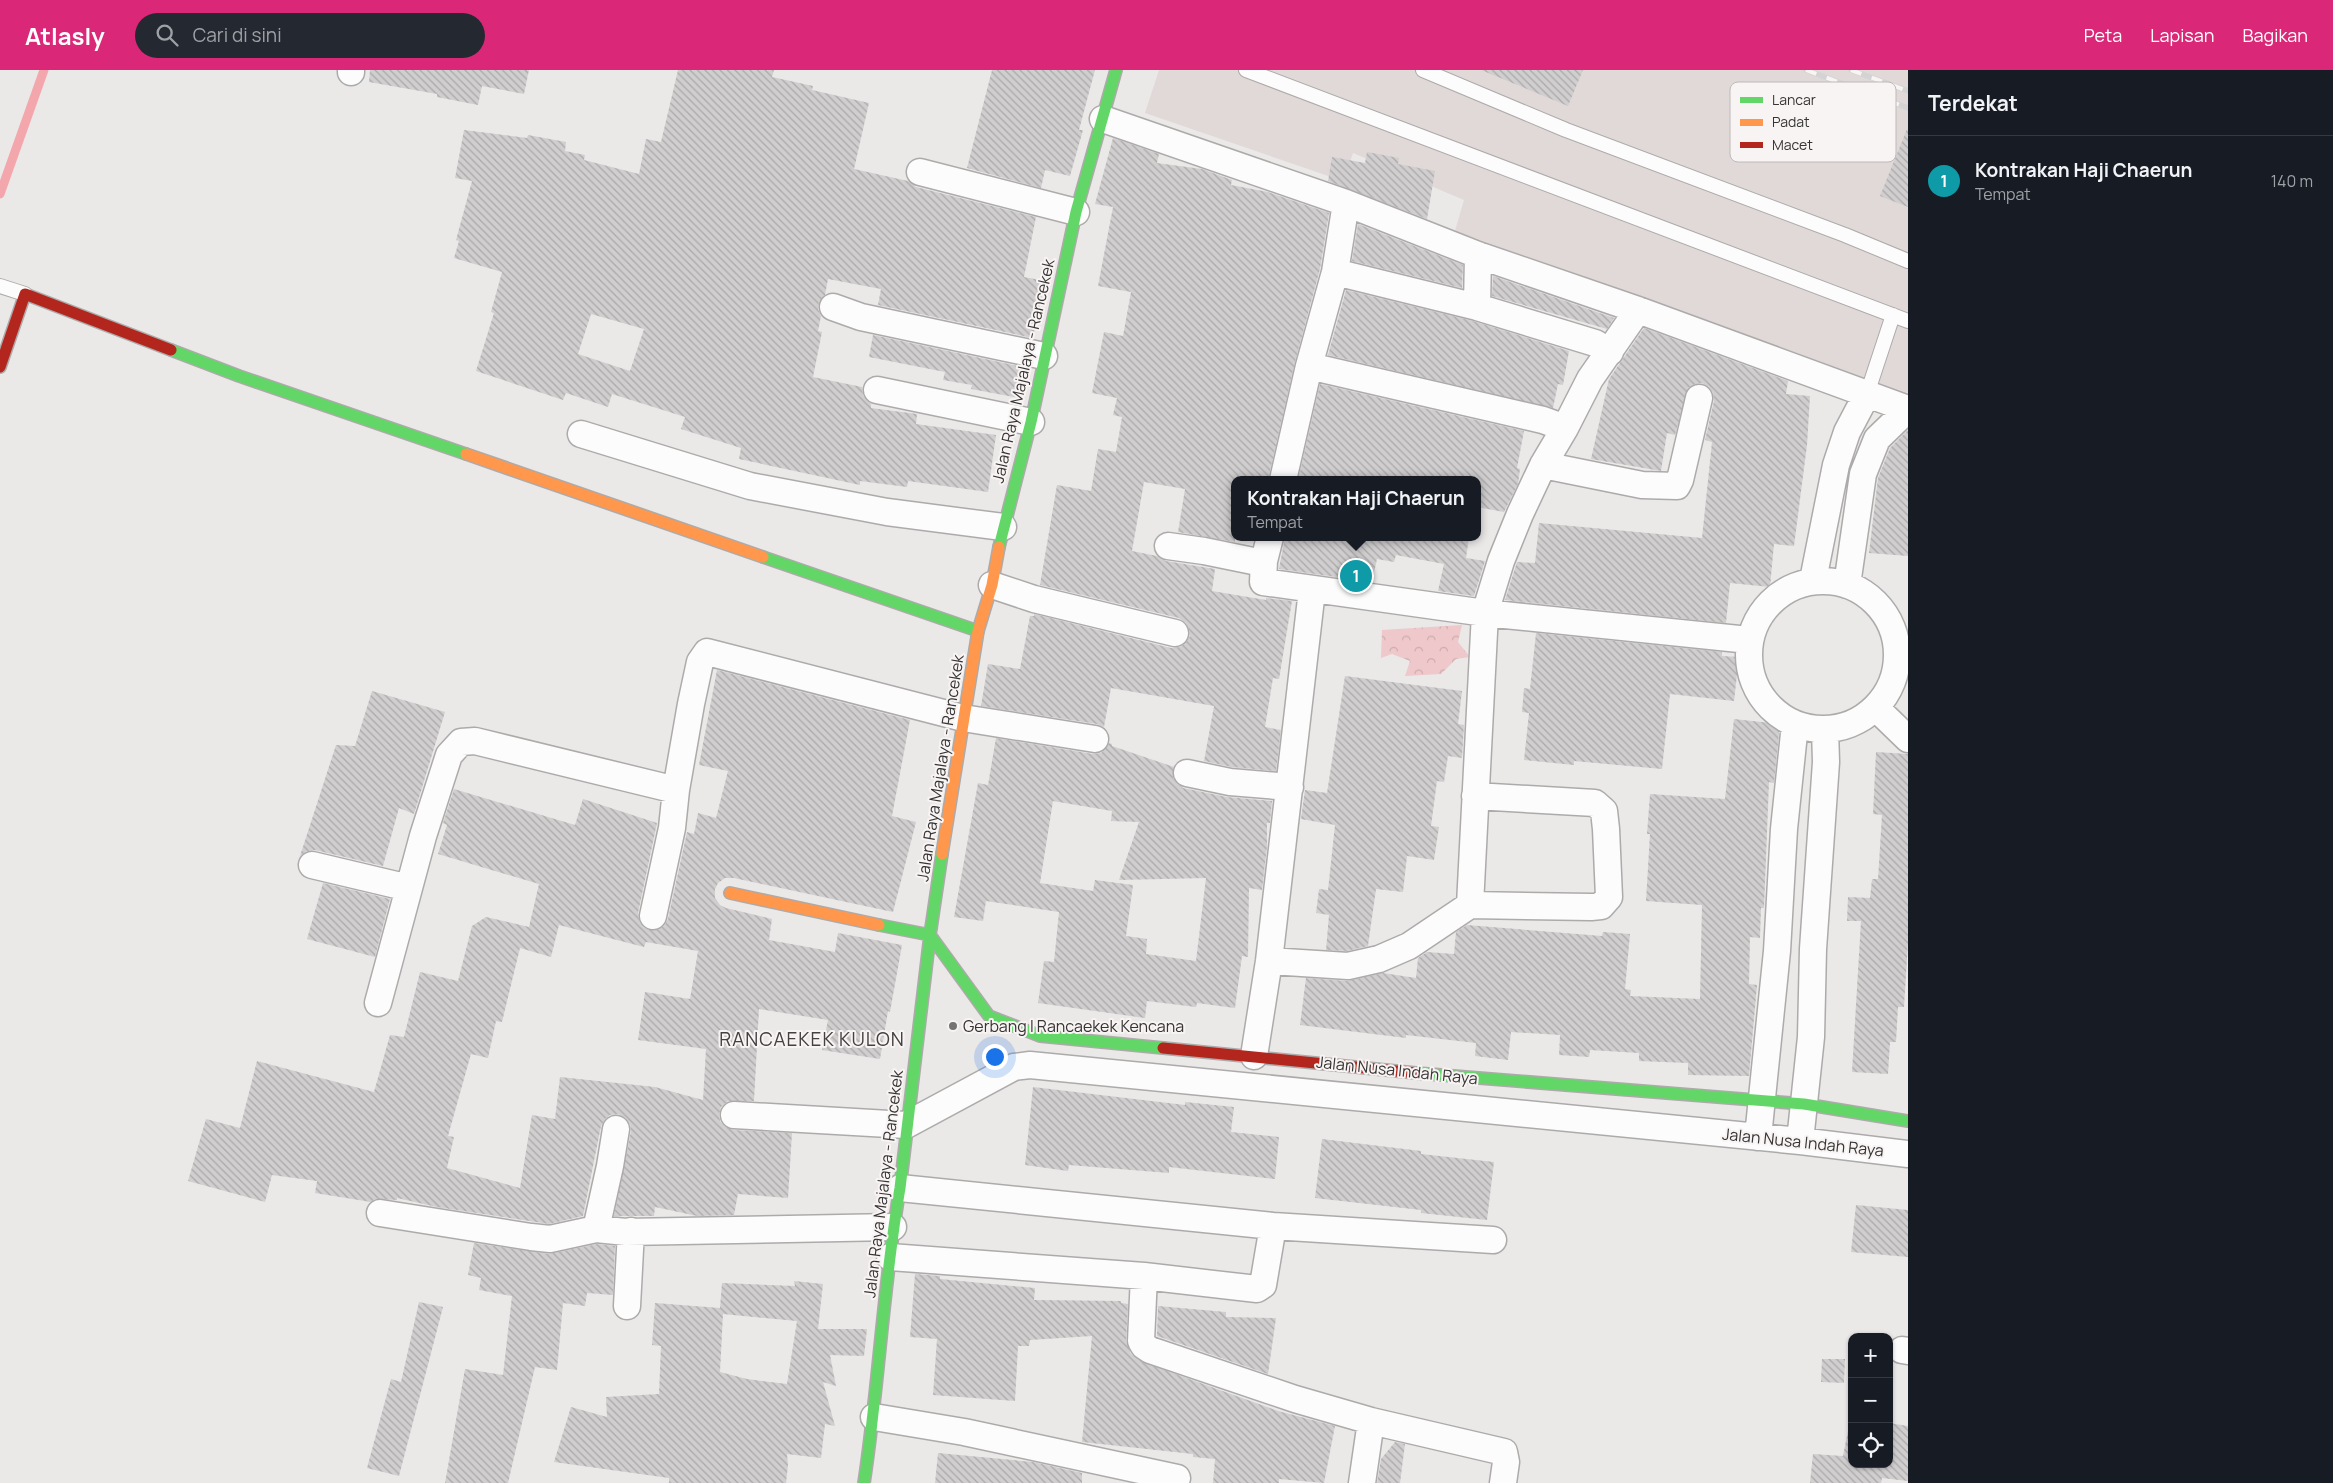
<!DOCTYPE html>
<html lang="id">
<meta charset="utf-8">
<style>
body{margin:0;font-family:Manrope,sans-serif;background:#242831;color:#f1f3f6}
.controls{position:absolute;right:15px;bottom:15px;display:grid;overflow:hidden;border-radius:10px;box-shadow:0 1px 4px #0004}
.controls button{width:45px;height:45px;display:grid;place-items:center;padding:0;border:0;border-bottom:1px solid #363941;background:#171b24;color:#f1f3f6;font:25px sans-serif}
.you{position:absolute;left:994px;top:986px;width:18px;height:18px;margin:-12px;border:4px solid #fff;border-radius:50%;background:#1a73e8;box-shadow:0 0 0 8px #1a73e833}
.badge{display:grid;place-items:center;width:32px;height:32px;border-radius:50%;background:#db2777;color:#fff;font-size:16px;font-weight:700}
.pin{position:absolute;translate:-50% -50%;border:2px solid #fff;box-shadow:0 1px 5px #0006}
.popup{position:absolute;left:1231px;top:406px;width:250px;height:65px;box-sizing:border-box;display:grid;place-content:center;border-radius:10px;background:#171b24;filter:drop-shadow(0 1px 4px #0005);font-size:16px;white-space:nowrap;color:#9ea1a6}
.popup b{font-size:19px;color:#f1f3f6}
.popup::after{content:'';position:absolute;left:50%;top:100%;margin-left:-10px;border:10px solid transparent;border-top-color:#171b24}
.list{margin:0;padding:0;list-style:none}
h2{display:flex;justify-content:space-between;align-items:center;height:65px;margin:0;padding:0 20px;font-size:21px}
h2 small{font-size:16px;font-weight:400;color:#9ea1a6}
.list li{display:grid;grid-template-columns:32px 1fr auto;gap:15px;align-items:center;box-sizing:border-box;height:90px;padding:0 20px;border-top:1px solid #363941}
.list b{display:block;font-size:19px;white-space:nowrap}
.list p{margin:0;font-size:16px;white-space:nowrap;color:#9ea1a6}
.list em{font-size:16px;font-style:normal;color:#9ea1a6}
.icon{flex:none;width:28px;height:28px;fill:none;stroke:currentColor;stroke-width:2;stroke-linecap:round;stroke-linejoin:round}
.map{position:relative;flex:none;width:1908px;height:1413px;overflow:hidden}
header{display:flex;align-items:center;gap:30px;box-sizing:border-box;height:70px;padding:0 25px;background:#db2777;color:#fff}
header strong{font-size:24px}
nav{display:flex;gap:28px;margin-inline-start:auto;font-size:18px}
.search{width:350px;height:45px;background:#242831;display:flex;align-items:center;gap:12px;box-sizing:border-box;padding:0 18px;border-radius:28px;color:#9ea1a6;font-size:19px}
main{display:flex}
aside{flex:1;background:#171b24}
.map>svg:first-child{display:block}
.built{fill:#e1d8d8}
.park{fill:url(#park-crowns)}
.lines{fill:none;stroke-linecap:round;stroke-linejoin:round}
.stream{stroke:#f3a7ac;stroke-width:9}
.building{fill:url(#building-back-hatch);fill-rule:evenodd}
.lane-casing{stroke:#adaaaa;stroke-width:16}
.street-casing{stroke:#adaaaa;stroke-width:29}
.fast-casing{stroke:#adaaaa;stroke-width:14}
.slow-casing{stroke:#adaaaa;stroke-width:14}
.jam-casing{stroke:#adaaaa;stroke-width:14}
.lane{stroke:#fcfcfc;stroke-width:14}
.street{stroke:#fcfcfc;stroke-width:26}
.fast{stroke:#63d668;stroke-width:11}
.slow{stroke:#ff974d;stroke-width:11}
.jam{stroke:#b3261e;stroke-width:11}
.rail-casing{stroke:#d4d3d3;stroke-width:5.5}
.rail{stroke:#f9f4f4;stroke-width:4;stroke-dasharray:11;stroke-linecap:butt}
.poi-dot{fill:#757373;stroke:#f9f4f4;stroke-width:2}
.labels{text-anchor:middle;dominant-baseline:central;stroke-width:4;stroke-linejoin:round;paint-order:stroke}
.street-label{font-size:16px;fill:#363434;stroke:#f9f4f4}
.poi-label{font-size:16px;fill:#363434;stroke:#f9f4f4;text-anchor:start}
.quarter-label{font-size:19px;letter-spacing:1px;fill:#454141;stroke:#f9f4f4}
.key{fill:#f9f4f4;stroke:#bebaba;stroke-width:1}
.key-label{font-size:14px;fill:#363434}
</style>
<header>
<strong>Atlasly</strong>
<div class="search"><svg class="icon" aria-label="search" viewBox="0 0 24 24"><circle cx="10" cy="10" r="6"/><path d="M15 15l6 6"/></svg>Cari di sini</div>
<nav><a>Peta</a><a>Lapisan</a><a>Bagikan</a></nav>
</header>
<main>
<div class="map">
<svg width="1908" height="1413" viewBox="0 0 1908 1413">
<defs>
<pattern id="park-crowns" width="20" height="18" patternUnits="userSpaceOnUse" patternTransform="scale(1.25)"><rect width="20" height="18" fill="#eec8ca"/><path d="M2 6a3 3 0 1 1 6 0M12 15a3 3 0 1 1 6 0" fill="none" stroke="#cdacae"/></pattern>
<pattern id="building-back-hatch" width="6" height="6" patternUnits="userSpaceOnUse" patternTransform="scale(1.25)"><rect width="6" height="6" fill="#d0cece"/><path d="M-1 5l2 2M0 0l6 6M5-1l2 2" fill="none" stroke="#aaa8a8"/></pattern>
</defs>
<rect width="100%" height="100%" fill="#ebe8e8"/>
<!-- built -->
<path class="built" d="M 1159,0 L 1908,0 L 1908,323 L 1455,161 L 1464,130 L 1353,83 L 1343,111 L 1145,43 Z"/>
<!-- park -->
<path class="park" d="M 1462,555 L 1458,572 L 1470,587 L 1456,589 L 1441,604 L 1405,606 L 1410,591 L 1392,584 L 1381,588 L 1382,560 Z"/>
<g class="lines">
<!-- stream -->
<path class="stream" d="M 0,124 L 44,0"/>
</g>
<!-- building -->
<path class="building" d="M 370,0 L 529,0 L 524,24 L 482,16 L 478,35 L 437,27 L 437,24 L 369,12 Z
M 678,0 L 774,0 L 772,7 L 813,16 L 812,20 L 869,33 L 854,99 L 908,111 L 916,117 L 1036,147 L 1024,207 L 1045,211 L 1033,268 L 878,235 L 881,219 L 828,209 L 825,225 L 819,232 L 818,239 L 821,246 L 818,261 L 822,262 L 813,307 L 862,317 L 863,325 L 871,334 L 871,338 L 917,344 L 916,354 L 996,365 L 988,422 L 908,411 L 907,417 L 860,411 L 860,415 L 739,389 L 741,378 L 681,359 L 685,347 L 612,324 L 608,337 L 566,323 L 563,330 L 476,301 L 494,243 L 491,242 L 502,202 L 454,188 L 459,171 L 456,170 L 472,111 L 455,108 L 464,60 L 527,68 L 528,65 L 566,72 L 565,81 L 585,85 L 584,90 L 639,104 L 646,69 L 661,72 ZM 591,244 L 644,259 L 630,301 L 578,284 Z
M 992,0 L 1095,0 L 1079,60 L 1083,60 L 1070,106 L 1045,100 L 1041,118 L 967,98 Z
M 1481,0 L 1583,0 L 1568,36 Z
M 1907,59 L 1908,60 L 1908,137 L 1880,126 Z
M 1113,68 L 1159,84 L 1157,93 L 1202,99 L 1232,110 L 1231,115 L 1268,122 L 1329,143 L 1320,199 L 1295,292 L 1268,410 L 1235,410 L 1235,472 L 1178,462 L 1185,419 L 1144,412 L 1132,481 L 1157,486 L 1166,491 L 1215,499 L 1212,521 L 1266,530 L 1266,528 L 1292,531 L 1279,609 L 1273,608 L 1265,657 L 1281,660 L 1276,701 L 1232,697 L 1204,691 L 1214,636 L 1111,618 L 1104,657 L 1097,654 L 981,636 L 988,594 L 1020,599 L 1030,546 L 1034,546 L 1034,544 L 1171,578 L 1179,577 L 1185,574 L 1190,566 L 1189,559 L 1186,553 L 1179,548 L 1040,515 L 1057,415 L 1091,421 L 1098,379 L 1116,382 L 1122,347 L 1113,345 L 1117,328 L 1092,323 L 1104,262 L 1123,266 L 1131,222 L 1098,216 L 1113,137 L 1095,134 Z
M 1367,82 L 1399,88 L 1398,94 L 1435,101 L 1427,149 L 1328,111 L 1332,87 L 1365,93 Z
M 1358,154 L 1463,195 L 1462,218 L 1352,191 Z
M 1493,206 L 1614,248 L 1607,259 L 1492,226 Z
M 1346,220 L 1473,251 L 1569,281 L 1563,315 L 1558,314 L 1553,338 L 1328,285 Z
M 1644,258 L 1788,311 L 1786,324 L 1810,326 L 1807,375 L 1794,476 L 1774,474 L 1770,517 L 1730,513 L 1726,553 L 1505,530 L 1517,492 L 1535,493 L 1539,453 L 1702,468 L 1712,372 L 1705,370 L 1714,331 L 1713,323 L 1709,317 L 1702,313 L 1695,314 L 1688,318 L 1675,365 L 1667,363 L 1661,401 L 1591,389 L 1609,309 Z
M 873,265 L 1027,298 L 1020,328 L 971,319 L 972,315 L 943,310 L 945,302 L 869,287 Z
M 1320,314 L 1524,361 L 1517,398 L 1520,399 L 1518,414 L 1504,442 L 1477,437 L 1477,410 L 1298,410 Z
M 1908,360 L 1908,486 L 1869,483 L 1878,408 L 1890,378 Z
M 1285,467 L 1469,467 L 1466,488 L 1485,491 L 1474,526 L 1438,521 L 1444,494 L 1396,485 L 1394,492 L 1377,489 L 1372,512 L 1279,499 Z
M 1536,563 L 1722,582 L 1722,586 L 1739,587 L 1734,631 L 1670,624 L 1662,699 L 1574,691 L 1574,695 L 1524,690 L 1529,643 L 1522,642 L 1524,618 L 1530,619 Z
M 717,600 L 910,650 L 892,746 L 916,752 L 893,842 L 734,808 L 725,808 L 718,813 L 715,819 L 715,828 L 720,835 L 726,838 L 772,849 L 769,870 L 835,882 L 838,863 L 902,875 L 890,942 L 888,941 L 880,989 L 822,980 L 828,950 L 759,939 L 754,1031 L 728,1031 L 721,1037 L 719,1045 L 720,1051 L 725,1057 L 733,1060 L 792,1063 L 788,1128 L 738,1124 L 734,1145 L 697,1146 L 655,1137 L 654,1146 L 614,1146 L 631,1061 L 630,1054 L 626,1048 L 618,1044 L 610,1045 L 605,1049 L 601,1056 L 583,1146 L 549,1154 L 437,1137 L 397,1128 L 397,1130 L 375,1129 L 371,1132 L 315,1123 L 317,1111 L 272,1105 L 265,1132 L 188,1111 L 206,1049 L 240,1058 L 257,991 L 374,1022 L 390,965 L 404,967 L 420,902 L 458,911 L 472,856 L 486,847 L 529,857 L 539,814 L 438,784 L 447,755 L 443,753 L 454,719 L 575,755 L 583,729 L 657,753 L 638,843 L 639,850 L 643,857 L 649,860 L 657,860 L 664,856 L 668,849 L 687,762 L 694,764 L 698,743 L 716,748 L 728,701 L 699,695 ZM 559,855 L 644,877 L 646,872 L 698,881 L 690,929 L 645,922 L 638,970 L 706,979 L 703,1030 L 655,1017 L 560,1007 L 555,1049 L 532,1045 L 520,1118 L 447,1098 L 454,1067 L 448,1066 L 471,984 L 488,988 L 496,951 L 502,952 L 520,878 L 551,887 Z
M 1345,606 L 1462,621 L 1458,654 L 1464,655 L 1462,688 L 1448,686 L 1444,712 L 1437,711 L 1431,756 L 1439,757 L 1434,790 L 1407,786 L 1403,822 L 1376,819 L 1368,876 L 1347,881 L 1326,880 L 1329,845 L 1316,843 L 1319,819 L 1328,820 L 1335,755 L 1301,749 L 1305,720 L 1327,723 Z
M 372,621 L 445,642 L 414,744 L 399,738 L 383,796 L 315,780 L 307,781 L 300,786 L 336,675 L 355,676 Z
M 1734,649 L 1780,654 L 1774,713 L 1769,712 L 1764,838 L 1761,838 L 1760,868 L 1750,867 L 1749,914 L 1757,915 L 1749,1006 L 1688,1005 L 1688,993 L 1639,991 L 1639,983 L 1590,980 L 1589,987 L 1559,985 L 1560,965 L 1511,962 L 1508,990 L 1475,986 L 1476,973 L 1406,965 L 1406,968 L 1300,955 L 1306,908 L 1347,911 L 1383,903 L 1416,908 L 1418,888 L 1427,882 L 1454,884 L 1456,862 L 1467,855 L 1602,866 L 1603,862 L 1630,864 L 1625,919 L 1631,920 L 1630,926 L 1700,929 L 1702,835 L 1646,831 L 1650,764 L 1647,764 L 1650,724 L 1725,729 Z
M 996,668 L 1093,684 L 1101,683 L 1109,673 L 1112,674 L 1112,676 L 1174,697 L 1173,708 L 1177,714 L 1183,718 L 1227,727 L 1272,731 L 1270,753 L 1267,753 L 1267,777 L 1262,820 L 1249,818 L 1248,887 L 1242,886 L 1235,938 L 1197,933 L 1196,937 L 1147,931 L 1145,948 L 1038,933 L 1044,891 L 1054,892 L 1059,842 L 986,831 L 983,851 L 954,847 L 978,713 L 988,715 ZM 1053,731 L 1112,741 L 1111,751 L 1139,752 L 1119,810 L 1206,808 L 1196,891 L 1146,884 L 1147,869 L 1126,866 L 1133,815 L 1095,810 L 1093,821 L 1040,813 Z
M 1876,682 L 1908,684 L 1908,873 L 1904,937 L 1898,937 L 1896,972 L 1890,972 L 1888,1004 L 1852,1002 L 1861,851 L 1847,851 L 1848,827 L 1870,828 L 1872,809 L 1878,809 L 1882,745 L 1873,744 Z
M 323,813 L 390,829 L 375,887 L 307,869 Z
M 1033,1017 L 1185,1035 L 1185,1032 L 1234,1037 L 1231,1062 L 1279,1067 L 1275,1109 L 1169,1097 L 1169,1103 L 1069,1095 L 1068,1101 L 1025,1095 Z
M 1322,1069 L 1421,1081 L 1421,1084 L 1494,1092 L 1487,1150 L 1421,1143 L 1421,1140 L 1315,1128 Z
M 1856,1135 L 1908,1140 L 1908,1187 L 1851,1182 Z
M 474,1173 L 549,1184 L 597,1174 L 615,1176 L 613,1225 L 587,1223 L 585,1236 L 563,1233 L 557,1300 L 535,1297 L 508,1413 L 445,1413 L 465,1299 L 503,1305 L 512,1226 L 479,1220 L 481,1208 L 468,1205 Z
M 915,1204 L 940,1206 L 940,1209 L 1035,1218 L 1034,1230 L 1121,1231 L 1121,1233 L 1128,1234 L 1126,1271 L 1131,1284 L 1142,1292 L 1278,1341 L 1335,1356 L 1324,1413 L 1279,1409 L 1279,1413 L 1213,1413 L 1215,1389 L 1193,1387 L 1193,1384 L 1082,1372 L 1092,1266 L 1030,1270 L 1029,1276 L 1018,1276 L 1015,1331 L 933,1325 L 937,1269 L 910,1267 Z
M 794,1211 L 823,1214 L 818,1259 L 867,1259 L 864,1286 L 830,1285 L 836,1316 L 823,1312 L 835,1356 L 825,1354 L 821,1388 L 787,1384 L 788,1395 L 786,1413 L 669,1413 L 669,1408 L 554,1392 L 571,1337 L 607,1347 L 606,1327 L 659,1324 L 661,1276 L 652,1275 L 655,1233 L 720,1238 L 722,1213 L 795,1216 ZM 723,1244 L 797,1251 L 787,1314 L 747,1309 L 720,1302 Z
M 419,1232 L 443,1237 L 399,1406 L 367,1398 L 391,1309 L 401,1312 Z
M 1158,1236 L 1226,1242 L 1226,1247 L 1276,1248 L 1268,1304 L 1157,1266 Z
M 1822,1289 L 1845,1289 L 1844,1313 L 1821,1312 Z
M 1851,1346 L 1852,1394 L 1889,1394 L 1889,1353 L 1908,1356 L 1908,1411 L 1882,1408 L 1881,1413 L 1810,1413 L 1813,1384 L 1843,1386 Z
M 1395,1372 L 1405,1374 L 1400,1413 L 1377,1413 L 1381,1389 Z
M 938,1383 L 1033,1392 L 1082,1403 L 1082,1413 L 935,1413 Z"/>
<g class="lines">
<!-- lane casing -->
<g class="lane-casing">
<path id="lane" d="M 1246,0 L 1908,251
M 1423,0 L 1566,60 L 1845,165 L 1908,191
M 0,216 L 25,224
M 1867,324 L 1893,245"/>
</g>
<!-- street casing -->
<g class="street-casing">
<path id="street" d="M 351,2 L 351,0
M 1103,49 L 1346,133 L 1478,185 L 1638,240 L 1908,339 L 1877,369 L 1863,404 L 1847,515
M 920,102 L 1076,142
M 1478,185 L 1477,237 L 1595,273 L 1610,282
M 1335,202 L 1477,237
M 833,237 L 861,247 L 1044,286
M 1309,296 L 1543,350 L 1565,358
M 877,320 L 1031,352
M 581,364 L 750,416 L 887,442 L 1003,457
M 1543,395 L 1642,415 L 1677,416 L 1680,410 L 1699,328
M 1283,410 L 1309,296 L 1335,202 L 1346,133
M 1270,467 L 1264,491 L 1263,512 L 1485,543 L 1749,570
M 1168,476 L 1204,481 L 1253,491 L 1264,491
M 1813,510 L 1836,395 L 1847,362 L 1867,324
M1749 585a74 74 0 1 1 148 0a74 74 0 1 1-148 0Z
M 992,515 L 1034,529 L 1175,563
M 1876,638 L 1908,669
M 1187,703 L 1230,712 L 1290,717
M 312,795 L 409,818
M 1470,835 L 1485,543 L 1501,491 L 1520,444 L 1543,395 L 1565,358 L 1590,309 L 1638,240
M 653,846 L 672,758 L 676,720 L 691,634 L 700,592 L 707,582 L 963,648 L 1095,669
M 1269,891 L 1348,896 L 1379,889 L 1409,876 L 1470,835 L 1591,837 L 1601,836 L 1609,827 L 1606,759 L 1604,741 L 1595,733 L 1475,726
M 378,933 L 423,766 L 449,685 L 461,672 L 475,671 L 676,720
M 1254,986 L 1269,891 L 1312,520
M 734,1045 L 906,1055 L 1014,997 L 1030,995 L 1800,1071 L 1908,1084
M 1758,1067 L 1777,881 L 1784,759 L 1795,654
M 1800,1071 L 1811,967 L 1813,879 L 1826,692 L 1825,659
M 900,1118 L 1273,1156 L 1493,1170
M 380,1143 L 531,1167 L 550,1169 L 596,1159 L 626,1162 L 893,1157
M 596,1159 L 610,1096 L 616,1059
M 890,1187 L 1144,1206 L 1257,1219 L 1263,1215 L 1273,1156
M 1144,1206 L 1141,1271 L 1144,1276 L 1150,1280 L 1295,1329 L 1371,1351 L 1504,1382 L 1506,1392 L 1503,1413
M 627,1236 L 631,1161
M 1902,1280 L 1908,1281
M 874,1347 L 964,1362 L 1177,1408
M 1362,1413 L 1371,1351"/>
</g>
<!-- fast casing -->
<g class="fast-casing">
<path id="fast" d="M 171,280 L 239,306 L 466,384
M 999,477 L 1031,352 L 1076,142 L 1116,0
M 763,487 L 978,561
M 879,855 L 930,865 L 989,946 L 1040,966 L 1163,978
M 1416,1003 L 1804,1034 L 1908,1051
M 864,1413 C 879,1315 883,1215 900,1118 L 930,865 L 942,784"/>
</g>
<!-- slow casing -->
<g class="slow-casing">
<path id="slow" d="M 466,384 L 763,487
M 942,784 L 978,561 L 992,515 L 999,477
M 730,823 L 879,855"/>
</g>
<!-- jam casing -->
<g class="jam-casing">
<path id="jam" d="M 0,297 L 25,224 L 171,280
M 1163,978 L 1416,1003"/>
</g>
<!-- lane -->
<use href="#lane" class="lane"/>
<!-- street -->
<use href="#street" class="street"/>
<!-- fast -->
<use href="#fast" class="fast"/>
<!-- slow -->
<use href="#slow" class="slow"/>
<!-- jam -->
<use href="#jam" class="jam"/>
<!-- rail casing -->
<g class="rail-casing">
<path id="rail" d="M 1806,0 L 1908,38
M 1851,0 L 1908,21"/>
</g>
<!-- rail -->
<use href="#rail" class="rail"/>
</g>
<!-- markers -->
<circle class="poi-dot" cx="953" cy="956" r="5"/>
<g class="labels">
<!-- street labels -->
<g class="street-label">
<text transform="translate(1023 301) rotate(-77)">Jalan Raya Majalaya - Rancekek</text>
<text transform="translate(940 698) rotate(-81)">Jalan Raya Majalaya - Rancekek</text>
<text transform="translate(1397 1000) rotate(6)">Jalan Nusa Indah Raya</text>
<text transform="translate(1803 1072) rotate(6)">Jalan Nusa Indah Raya</text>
<text transform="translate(883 1114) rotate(-83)">Jalan Raya Majalaya - Rancekek</text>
</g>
<!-- poi labels -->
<g class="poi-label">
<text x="963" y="956">Gerbang I Rancaekek Kencana</text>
</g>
<!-- quarter labels -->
<g class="quarter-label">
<text x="812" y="969">RANCAEKEK KULON</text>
</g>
</g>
<!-- legend -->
<rect x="1730" y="12" width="166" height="80" rx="8" class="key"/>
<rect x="1740" y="27" width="23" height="6" fill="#63d668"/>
<rect x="1740" y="49" width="23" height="7" fill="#ff974d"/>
<rect x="1740" y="72" width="23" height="6" fill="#b3261e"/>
<g class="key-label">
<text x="1772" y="35">Lancar</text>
<text x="1772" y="57">Padat</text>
<text x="1772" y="80">Macet</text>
</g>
</svg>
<div class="controls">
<button>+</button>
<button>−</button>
<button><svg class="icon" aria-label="locate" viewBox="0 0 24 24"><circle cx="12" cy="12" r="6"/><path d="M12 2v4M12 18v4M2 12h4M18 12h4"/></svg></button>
</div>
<div class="you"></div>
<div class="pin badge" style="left:1356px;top:506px;background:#0f9aa8">1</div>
<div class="popup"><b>Kontrakan Haji Chaerun</b>Tempat</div>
</div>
<aside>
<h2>Terdekat<small></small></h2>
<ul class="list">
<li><span class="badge" style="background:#0f9aa8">1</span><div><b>Kontrakan Haji Chaerun</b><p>Tempat</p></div><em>140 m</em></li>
</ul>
</aside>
</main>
